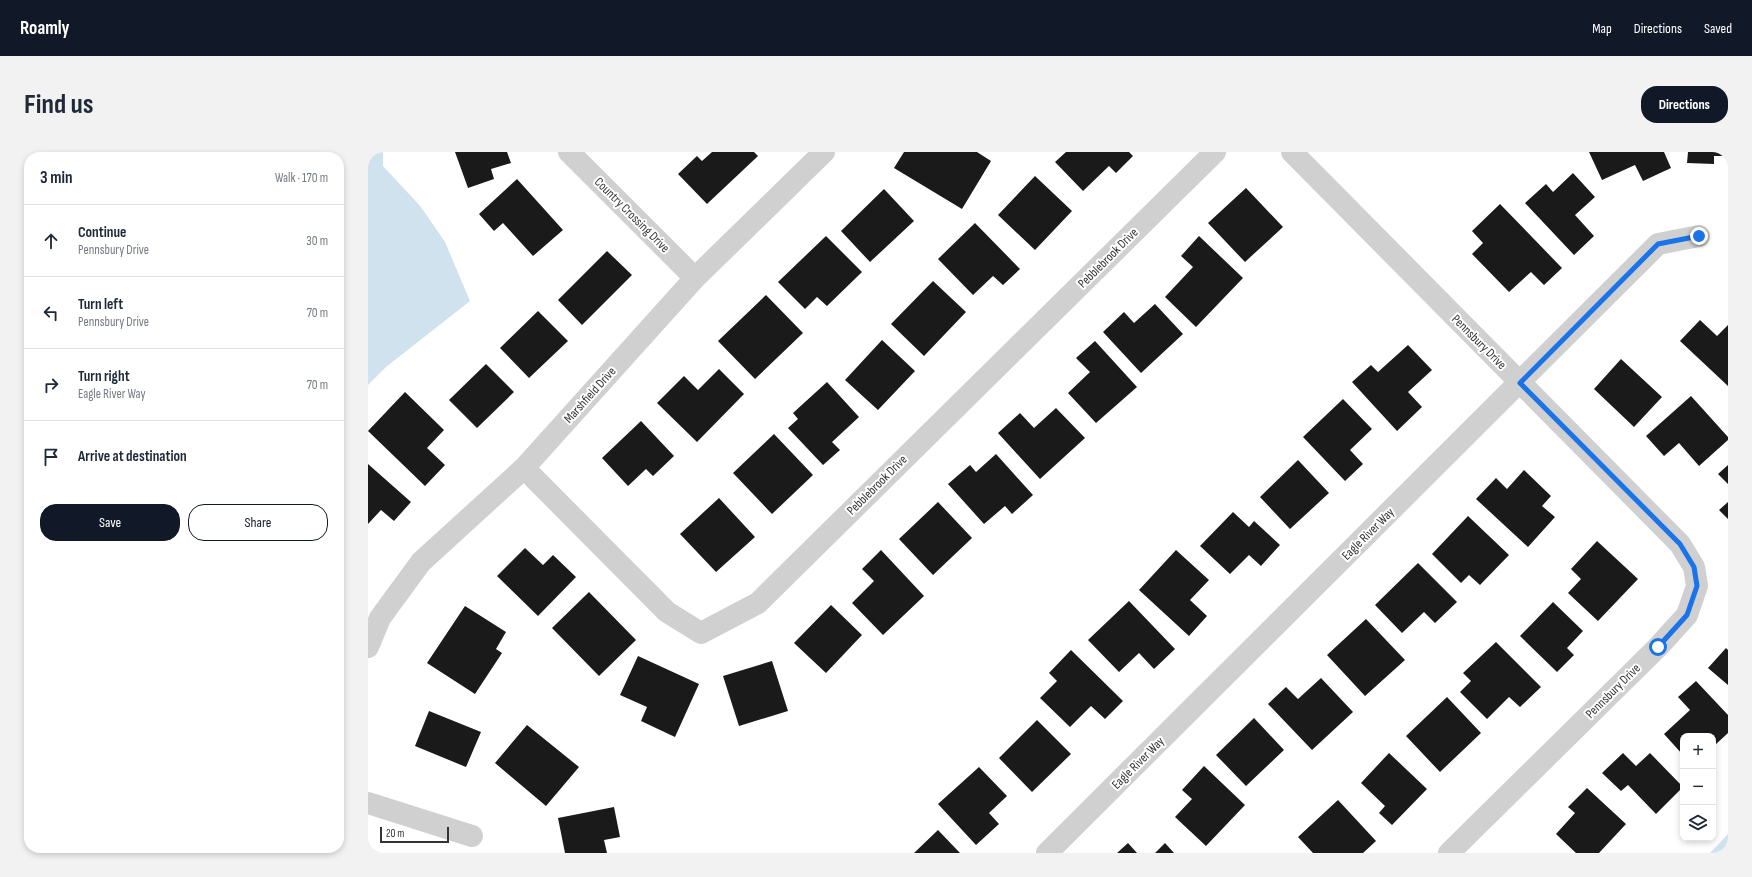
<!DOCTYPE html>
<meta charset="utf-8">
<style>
body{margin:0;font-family:"Sofia Sans Condensed",sans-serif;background:#f2f2f3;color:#1f2937}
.controls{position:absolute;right:12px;bottom:12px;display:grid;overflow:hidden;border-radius:8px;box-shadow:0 2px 6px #0003}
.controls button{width:36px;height:36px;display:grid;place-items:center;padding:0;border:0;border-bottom:1px solid #e0e1e3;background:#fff;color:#1f2937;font:20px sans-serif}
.scale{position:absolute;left:12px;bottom:10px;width:69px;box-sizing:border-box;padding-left:4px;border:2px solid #333;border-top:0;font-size:11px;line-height:14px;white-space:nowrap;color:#333;-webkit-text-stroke:3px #fff;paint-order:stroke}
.stop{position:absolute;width:12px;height:12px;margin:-9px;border:3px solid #1a73e8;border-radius:50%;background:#fff}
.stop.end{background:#1a73e8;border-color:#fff;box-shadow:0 1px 4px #0008}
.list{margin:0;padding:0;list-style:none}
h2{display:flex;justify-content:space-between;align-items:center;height:52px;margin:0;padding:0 16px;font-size:17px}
h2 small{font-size:13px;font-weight:400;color:#747a83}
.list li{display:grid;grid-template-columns:26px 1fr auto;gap:12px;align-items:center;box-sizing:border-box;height:72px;padding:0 16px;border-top:1px solid #e0e1e3}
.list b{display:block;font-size:15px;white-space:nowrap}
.list p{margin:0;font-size:13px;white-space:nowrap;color:#747a83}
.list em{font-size:13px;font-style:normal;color:#747a83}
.actions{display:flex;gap:8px;padding:12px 16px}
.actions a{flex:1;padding:9px 0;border:1px solid #111827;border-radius:16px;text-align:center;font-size:14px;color:#111827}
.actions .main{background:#111827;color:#fff}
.icon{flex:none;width:22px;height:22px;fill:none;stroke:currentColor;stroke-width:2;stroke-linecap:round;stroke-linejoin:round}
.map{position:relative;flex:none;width:1360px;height:701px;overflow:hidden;border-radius:16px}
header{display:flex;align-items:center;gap:24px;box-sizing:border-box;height:56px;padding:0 20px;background:#111827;color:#fff}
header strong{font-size:19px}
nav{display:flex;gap:22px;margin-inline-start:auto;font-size:14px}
.intro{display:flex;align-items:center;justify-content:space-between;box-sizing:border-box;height:96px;padding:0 24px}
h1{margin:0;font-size:28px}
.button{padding:10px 18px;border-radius:16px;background:#111827;color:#fff;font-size:14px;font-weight:700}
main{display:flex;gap:24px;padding:0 24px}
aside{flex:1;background:#fff;border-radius:16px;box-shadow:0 2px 6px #0003}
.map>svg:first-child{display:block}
.water{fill:#cfe2ee}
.building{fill:#1a1a1a}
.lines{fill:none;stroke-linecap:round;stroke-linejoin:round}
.minor{stroke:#d0d0d0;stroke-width:22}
.route{stroke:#1a73e8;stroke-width:5}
.labels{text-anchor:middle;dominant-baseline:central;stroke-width:4;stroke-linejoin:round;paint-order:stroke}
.street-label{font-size:13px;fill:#333;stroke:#fff}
</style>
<header>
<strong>Roamly</strong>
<nav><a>Map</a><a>Directions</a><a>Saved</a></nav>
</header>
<div class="intro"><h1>Find us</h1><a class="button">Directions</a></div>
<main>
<aside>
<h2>3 min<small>Walk · 170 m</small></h2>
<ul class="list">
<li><svg class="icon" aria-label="ahead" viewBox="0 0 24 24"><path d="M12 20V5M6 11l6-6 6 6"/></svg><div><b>Continue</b><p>Pennsbury Drive</p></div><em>30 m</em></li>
<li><svg class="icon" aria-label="left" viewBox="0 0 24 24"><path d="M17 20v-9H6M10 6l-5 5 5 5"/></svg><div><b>Turn left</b><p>Pennsbury Drive</p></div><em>70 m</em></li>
<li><svg class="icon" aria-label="right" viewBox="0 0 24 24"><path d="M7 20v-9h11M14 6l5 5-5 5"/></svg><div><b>Turn right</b><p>Eagle River Way</p></div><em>70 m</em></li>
<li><svg class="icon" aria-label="arrive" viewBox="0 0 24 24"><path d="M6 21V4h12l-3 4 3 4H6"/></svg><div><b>Arrive at destination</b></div></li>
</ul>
<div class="actions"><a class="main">Save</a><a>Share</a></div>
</aside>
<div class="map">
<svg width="1360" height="701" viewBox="0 0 1360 701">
<rect width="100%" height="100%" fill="#fff"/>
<!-- water -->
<path class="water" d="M 0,0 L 15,0 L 15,14 L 53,55 L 77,90 L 102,149 L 18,215 L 0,233 Z
M 1360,682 L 1360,701 L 1342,701 Z"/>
<!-- building -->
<path class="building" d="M 87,0 L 139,0 L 143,11 L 123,17 L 126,27 L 100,36 Z
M 344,0 L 386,0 L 390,4 L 339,52 L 310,22 L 329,4 L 334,9 Z
M 536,0 L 609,0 L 623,9 L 594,57 L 526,16 Z
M 698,0 L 761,0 L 765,4 L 748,21 L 741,14 L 715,39 L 687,10 Z
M 1221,0 L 1296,0 L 1303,16 L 1275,29 L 1267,13 L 1234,28 Z
M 1320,0 L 1360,0 L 1360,4 L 1346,4 L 1346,12 L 1319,11 Z
M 1205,21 L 1227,45 L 1207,63 L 1226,84 L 1206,103 L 1157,51 L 1178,32 L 1185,40 Z
M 667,24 L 704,59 L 667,98 L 630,63 Z
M 149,27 L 195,78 L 165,104 L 135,71 L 126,79 L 111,62 Z
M 878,36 L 915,75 L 877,110 L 840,71 Z
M 516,37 L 546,69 L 502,110 L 473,79 Z
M 1132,52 L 1194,116 L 1176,133 L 1163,120 L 1141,140 L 1104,102 L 1115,91 L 1104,79 Z
M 607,71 L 652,117 L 635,133 L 625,124 L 605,143 L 570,107 Z
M 458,84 L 494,120 L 459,154 L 449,145 L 437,157 L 410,130 Z
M 831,84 L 875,126 L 828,175 L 797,145 L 825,115 L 813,104 Z
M 239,99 L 264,123 L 214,173 L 190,148 Z
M 565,129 L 598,160 L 556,204 L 523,172 Z
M 398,143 L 435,181 L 387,227 L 350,189 Z
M 787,152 L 815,182 L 773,221 L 735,180 L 756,160 L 766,171 Z
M 170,159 L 200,189 L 161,226 L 132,196 Z
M 1332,168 L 1349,184 L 1360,173 L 1360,234 L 1312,189 Z
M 514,188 L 547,219 L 510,258 L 477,228 Z
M 727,189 L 769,235 L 728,271 L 700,241 L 722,220 L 708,206 Z
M 1040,193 L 1064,218 L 1040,240 L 1054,255 L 1029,279 L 984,230 L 1003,213 L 1010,220 Z
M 1253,207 L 1294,245 L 1266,275 L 1226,237 Z
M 118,212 L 146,240 L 109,276 L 81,248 Z
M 351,217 L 376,242 L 329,290 L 289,251 L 316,224 L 330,238 Z
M 459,230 L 491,265 L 464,290 L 472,298 L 455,313 L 420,276 L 430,267 L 425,261 Z
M 37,240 L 76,278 L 59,296 L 77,313 L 57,334 L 0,279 Z
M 1323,244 L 1360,285 L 1360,288 L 1331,314 L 1311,291 L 1296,304 L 1278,284 Z
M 975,247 L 1004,277 L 982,298 L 995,312 L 977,329 L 935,285 Z
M 688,256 L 717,286 L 672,327 L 630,281 L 652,261 L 666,276 Z
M 273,269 L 306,304 L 285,324 L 278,317 L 260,334 L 234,306 Z
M 406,282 L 445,323 L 404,362 L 365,321 Z
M 628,302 L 665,343 L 644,362 L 637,354 L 616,372 L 580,332 L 602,313 L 608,320 Z
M 930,308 L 961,341 L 922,377 L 892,345 Z
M 0,312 L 43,350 L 26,369 L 13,358 L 0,372 Z
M 1360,313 L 1360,332 L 1350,322 Z
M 1156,318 L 1183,344 L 1174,354 L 1187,365 L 1160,395 L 1108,347 L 1128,326 L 1139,337 Z
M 351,346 L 387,385 L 348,420 L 312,382 Z
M 570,350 L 604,386 L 565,423 L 531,387 Z
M 1360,350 L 1360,367 L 1351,358 Z
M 865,360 L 881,375 L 886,369 L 912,393 L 893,414 L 881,403 L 862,422 L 832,394 Z
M 1100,364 L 1141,403 L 1112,433 L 1101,423 L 1093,431 L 1064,402 Z
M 1229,389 L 1270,427 L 1230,469 L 1200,441 L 1213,427 L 1203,417 Z
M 157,396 L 175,413 L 185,403 L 208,425 L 170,464 L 129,424 Z
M 513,398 L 556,444 L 515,483 L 484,451 L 506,429 L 494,417 Z
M 808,398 L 841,428 L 822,448 L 839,464 L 821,484 L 771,438 Z
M 1050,411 L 1089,450 L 1067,471 L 1056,460 L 1034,481 L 1007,453 Z
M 221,440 L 268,488 L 231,524 L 184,476 Z
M 761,449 L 807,497 L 786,517 L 771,501 L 751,520 L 720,488 Z
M 1185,450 L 1215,479 L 1199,496 L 1206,503 L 1189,520 L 1152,484 Z
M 463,453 L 494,483 L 458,521 L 426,491 Z
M 97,454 L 138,480 L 128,497 L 134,501 L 107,542 L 59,511 Z
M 998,467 L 1037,508 L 997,544 L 959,503 Z
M 1128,490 L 1173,535 L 1152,555 L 1141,545 L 1119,567 L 1092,540 L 1103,529 L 1095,521 Z
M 1358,496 L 1360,498 L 1360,533 L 1340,516 Z
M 703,498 L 755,549 L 737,567 L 723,554 L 702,575 L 672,546 L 689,529 L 681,521 Z
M 270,504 L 331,532 L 307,585 L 273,569 L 279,555 L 252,543 Z
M 404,509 L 420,559 L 371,574 L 355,524 Z
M 953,526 L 985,560 L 944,598 L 900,552 L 918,535 L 930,547 Z
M 1328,529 L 1360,563 L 1360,581 L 1347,593 L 1345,591 L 1345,584 L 1315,584 L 1315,603 L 1296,582 L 1322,558 L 1310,545 Z
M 1079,545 L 1113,581 L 1072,620 L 1038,584 Z
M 61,559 L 113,580 L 98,615 L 47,594 Z
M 886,566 L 916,598 L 878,634 L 848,603 Z
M 669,568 L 703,602 L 664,640 L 631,606 Z
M 159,573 L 211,615 L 178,654 L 127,611 Z
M 1021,601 L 1059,637 L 1024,673 L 1011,661 L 1017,654 L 993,631 Z
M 1255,601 L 1268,614 L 1282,601 L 1315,635 L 1288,662 L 1260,633 L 1253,639 L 1234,621 Z
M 836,614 L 877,653 L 838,694 L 807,665 L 824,647 L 814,638 Z
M 611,615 L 639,644 L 621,661 L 631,672 L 608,693 L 570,652 Z
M 1219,636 L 1258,672 L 1231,701 L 1208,701 L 1188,682 L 1207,661 L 1200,655 Z
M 970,648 L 1008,689 L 995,701 L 945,701 L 930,685 Z
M 246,655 L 252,685 L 236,688 L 239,701 L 197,701 L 190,666 Z
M 570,678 L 592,701 L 546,701 Z
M 760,691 L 769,701 L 749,701 Z
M 797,691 L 806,701 L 787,701 Z"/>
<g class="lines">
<!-- minor -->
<path class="minor" d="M 201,0 L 327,126
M 924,0 L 1312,392 L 1326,415 L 1329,434 L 1319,463 L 1290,495 L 1081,701
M 156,316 L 299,460 L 333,481 L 390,451 L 847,0
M 0,495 L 12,466 L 53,410 L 156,316 L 327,126 L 456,0
M 0,651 L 104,684
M 679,701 L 1290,92 L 1331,84"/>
</g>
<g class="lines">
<!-- route -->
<path class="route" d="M 1290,495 L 1319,463 L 1329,434 L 1326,415 L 1312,392 L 1152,231 L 1290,92 L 1331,84"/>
</g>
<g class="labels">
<!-- street labels -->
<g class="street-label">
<text transform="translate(264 63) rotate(45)">Country Crossing Drive</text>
<text transform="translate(740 106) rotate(-45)">Pebblebrook Drive</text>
<text transform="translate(1111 190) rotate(45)">Pennsbury Drive</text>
<text transform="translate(222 243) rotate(-48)">Marshfield Drive</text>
<text transform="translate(509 333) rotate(-45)">Pebblebrook Drive</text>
<text transform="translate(1000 382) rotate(-45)">Eagle River Way</text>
<text transform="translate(1245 539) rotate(-45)">Pennsbury Drive</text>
<text transform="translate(770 611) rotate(-45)">Eagle River Way</text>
</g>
</g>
</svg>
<div class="controls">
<button>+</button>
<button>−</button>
<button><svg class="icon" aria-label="layers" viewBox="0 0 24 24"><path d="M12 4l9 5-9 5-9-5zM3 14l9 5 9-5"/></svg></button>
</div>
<div class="scale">20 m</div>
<div class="stop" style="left:1290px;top:495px"></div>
<div class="stop end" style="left:1331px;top:84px"></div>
</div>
</main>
